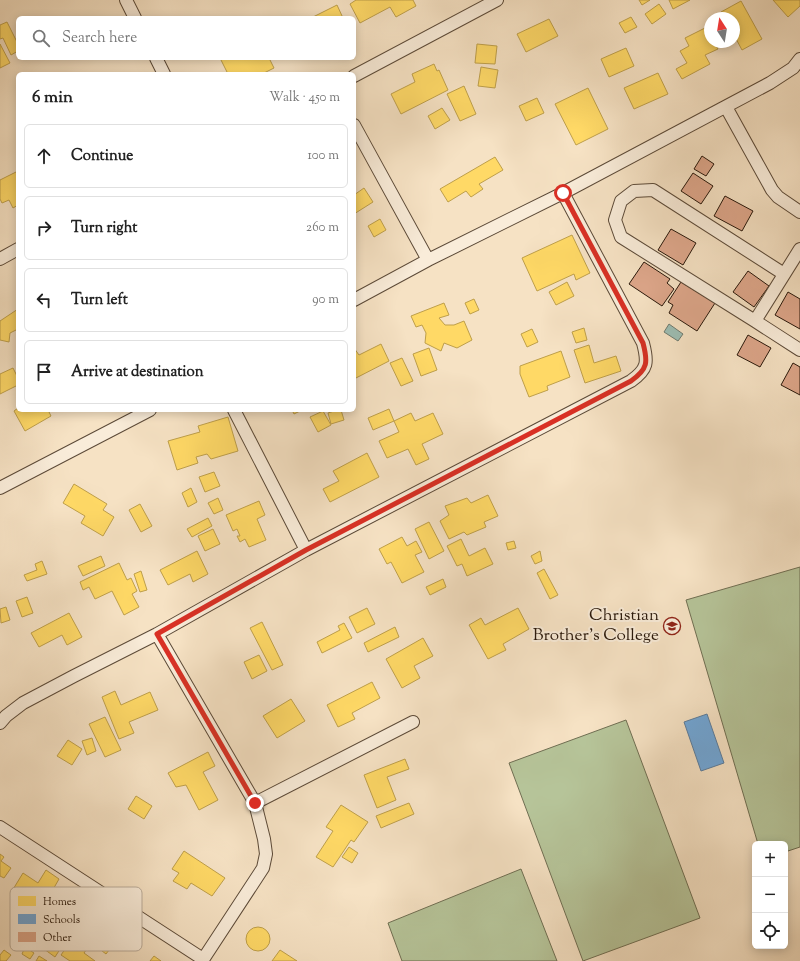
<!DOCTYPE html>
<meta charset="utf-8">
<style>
body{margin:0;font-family:"Sorts Mill Goudy",serif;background:#f2f2f2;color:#222}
.controls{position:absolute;right:12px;bottom:12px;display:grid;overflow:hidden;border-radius:6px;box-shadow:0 2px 10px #0003}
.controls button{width:36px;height:36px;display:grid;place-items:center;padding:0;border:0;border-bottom:1px solid #e0e0e0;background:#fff;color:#222;font:20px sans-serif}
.compass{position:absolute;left:704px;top:12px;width:36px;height:36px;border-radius:50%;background:#fff;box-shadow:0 2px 10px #0003;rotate:348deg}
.stop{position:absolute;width:12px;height:12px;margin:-9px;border:3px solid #d93025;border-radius:50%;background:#fff}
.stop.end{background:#d93025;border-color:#fff;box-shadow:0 1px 4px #0008}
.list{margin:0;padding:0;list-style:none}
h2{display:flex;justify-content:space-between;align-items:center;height:52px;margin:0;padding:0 16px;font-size:17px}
h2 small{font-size:13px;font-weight:400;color:#767676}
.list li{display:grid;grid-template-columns:26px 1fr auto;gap:12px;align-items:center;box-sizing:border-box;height:64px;margin:0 8px 8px;padding:0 8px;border:1px solid #e0e0e0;border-radius:6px}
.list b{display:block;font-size:15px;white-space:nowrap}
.list em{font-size:13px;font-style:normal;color:#767676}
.icon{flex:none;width:22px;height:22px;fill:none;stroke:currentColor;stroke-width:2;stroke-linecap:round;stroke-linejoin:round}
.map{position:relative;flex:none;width:800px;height:961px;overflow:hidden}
.search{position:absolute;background:#fff;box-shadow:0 2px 10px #0003;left:16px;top:16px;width:340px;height:44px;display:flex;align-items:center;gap:10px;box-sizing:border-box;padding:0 14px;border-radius:6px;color:#767676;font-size:15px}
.panel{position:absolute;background:#fff;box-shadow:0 2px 10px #0003;left:16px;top:72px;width:340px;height:340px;border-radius:6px}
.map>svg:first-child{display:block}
.green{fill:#b6c499;stroke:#6f6e52}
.water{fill:#9dbeb4;stroke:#6e7b70}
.homes{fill:#ffd966;stroke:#be9f4a}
.schools{fill:#6fa8dc;stroke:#5a7c9d}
.building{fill:#dda68a;stroke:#28170a}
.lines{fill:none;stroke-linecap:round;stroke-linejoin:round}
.minor-casing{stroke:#5c4a38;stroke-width:14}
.minor{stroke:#f9ecd9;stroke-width:12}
.route{stroke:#d93025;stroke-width:5}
.labels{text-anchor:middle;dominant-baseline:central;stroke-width:4;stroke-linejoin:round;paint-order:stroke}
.poi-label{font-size:17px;fill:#28170a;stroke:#f9ecd9;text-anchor:end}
.key{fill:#f9ecd9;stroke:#baac9b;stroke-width:1}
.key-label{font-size:11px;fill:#28170a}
</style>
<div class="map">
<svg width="800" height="961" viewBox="0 0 800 961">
<rect width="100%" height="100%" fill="#f6e2c4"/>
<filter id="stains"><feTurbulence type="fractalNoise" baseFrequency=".005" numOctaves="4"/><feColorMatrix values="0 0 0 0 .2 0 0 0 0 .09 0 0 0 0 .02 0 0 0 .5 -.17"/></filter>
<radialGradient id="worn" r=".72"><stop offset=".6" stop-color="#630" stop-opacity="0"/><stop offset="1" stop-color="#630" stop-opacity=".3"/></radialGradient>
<!-- green -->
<path class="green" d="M 800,567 L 800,847 L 785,852 L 785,844 L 758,844 L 686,600 Z
M 626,720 L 700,918 L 583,961 L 509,763 Z
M 521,869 L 557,961 L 402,961 L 388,923 Z"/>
<!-- water -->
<path class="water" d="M 669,324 L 683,334 L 678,341 L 664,332 Z"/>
<!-- homes -->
<path class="homes" d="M 356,0 L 413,0 L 416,6 L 396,17 L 390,7 L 360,23 L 350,4 Z
M 639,0 L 650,0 L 642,5 Z
M 669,0 L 690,0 L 673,9 Z
M 773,0 L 800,0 L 800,6 L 788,17 Z
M 741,1 L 762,39 L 742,50 L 734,35 L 734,18 L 725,18 L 721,12 Z
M 659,4 L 666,14 L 652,24 L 645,14 Z
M 337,5 L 343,18 L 311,18 Z
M 631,17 L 637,27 L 625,33 L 619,23 Z
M 549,19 L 558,36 L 526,52 L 517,34 Z
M 7,22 L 18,44 L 18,51 L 11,55 L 3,38 L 0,39 L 0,25 Z
M 707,27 L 710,34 L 710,42 L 714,42 L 718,49 L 705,55 L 710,64 L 682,79 L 676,69 L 687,63 L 680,51 L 689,46 L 685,38 Z
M 0,44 L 10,63 L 0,68 Z
M 477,44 L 497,46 L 495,64 L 475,63 Z
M 626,48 L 634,66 L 609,77 L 601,59 Z
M 220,58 L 269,58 L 274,68 L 262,74 L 228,74 Z
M 434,64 L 437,71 L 439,70 L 448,90 L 401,114 L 391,94 L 415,82 L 412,74 Z
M 481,67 L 498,70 L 495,88 L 478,86 Z
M 658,73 L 668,94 L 634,109 L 624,88 Z
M 464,86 L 476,114 L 460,121 L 447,94 Z
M 588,88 L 608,129 L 576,145 L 555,104 Z
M 537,98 L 544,113 L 526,121 L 519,106 Z
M 442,108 L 450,120 L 435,129 L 428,116 Z
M 495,157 L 503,170 L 479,184 L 483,189 L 471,197 L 466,191 L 448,202 L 440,189 Z
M 18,171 L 18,205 L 13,208 L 9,200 L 2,203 L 0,199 L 0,180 Z
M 364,188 L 373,202 L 354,214 L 354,195 Z
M 380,219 L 386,230 L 374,237 L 368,226 Z
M 572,235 L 590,273 L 576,280 L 574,274 L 537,291 L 522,258 Z
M 567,282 L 574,296 L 556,305 L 549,292 Z
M 474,299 L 479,310 L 470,314 L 465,303 Z
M 444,303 L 449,315 L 439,318 L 445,325 L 454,325 L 464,321 L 472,340 L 457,348 L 444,343 L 441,351 L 425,343 L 426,333 L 422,325 L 416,327 L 411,316 Z
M 18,309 L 18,329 L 10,333 L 9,342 L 0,340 L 0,321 Z
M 584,328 L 587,340 L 576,343 L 572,332 Z
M 532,329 L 538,342 L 527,347 L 521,334 Z
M 381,344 L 389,361 L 354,379 L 354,348 L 359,355 Z
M 589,345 L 594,363 L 616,356 L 621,371 L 585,383 L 574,350 Z
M 429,348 L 437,370 L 421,376 L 413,354 Z
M 561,351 L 570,377 L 547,386 L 548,390 L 529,397 L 520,374 L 520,366 Z
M 402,358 L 413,381 L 401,386 L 390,363 Z
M 13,368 L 18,378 L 18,385 L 0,394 L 0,374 Z
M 18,408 L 18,410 L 53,410 L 49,412 L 51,416 L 25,431 L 14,411 Z
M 389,409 L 394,421 L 373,430 L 368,418 Z
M 292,410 L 302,410 L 294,414 Z
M 337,410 L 341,410 L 344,420 L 331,424 L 328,413 Z
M 323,411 L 331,425 L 318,432 L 310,417 Z
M 411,413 L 415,421 L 433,413 L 443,434 L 422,444 L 429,459 L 416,465 L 408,449 L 387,458 L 379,441 L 399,432 L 394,421 Z
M 228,417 L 238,451 L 211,459 L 207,454 L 196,457 L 198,463 L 177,470 L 168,441 L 200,432 L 198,426 Z
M 367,453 L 379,477 L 330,502 L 323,489 L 339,481 L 333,471 Z
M 214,472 L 220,486 L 205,492 L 199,477 Z
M 74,484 L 107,504 L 103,510 L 114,517 L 103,536 L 81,523 L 85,516 L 63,503 Z
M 191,488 L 197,502 L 188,507 L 182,493 Z
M 488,495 L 498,516 L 484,522 L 486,527 L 467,535 L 464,532 L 449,539 L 440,521 L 449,515 L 445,506 L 467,498 L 471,503 Z
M 218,498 L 223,510 L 214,514 L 208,503 Z
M 259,501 L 265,515 L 257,519 L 266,540 L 249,547 L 245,539 L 240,542 L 237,536 L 240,536 L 237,529 L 233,531 L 226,515 Z
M 140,504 L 152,526 L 141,532 L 129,510 Z
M 208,518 L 212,526 L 192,537 L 187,529 Z
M 429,522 L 444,551 L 429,559 L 415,529 Z
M 213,529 L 220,544 L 205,551 L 198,536 Z
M 402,537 L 407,546 L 416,541 L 422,552 L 415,555 L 424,572 L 402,583 L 391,562 L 387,564 L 379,549 Z
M 461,539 L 469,556 L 485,548 L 493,564 L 467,576 L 462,564 L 457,566 L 447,546 Z
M 514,541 L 516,548 L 508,550 L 506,543 Z
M 197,551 L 208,574 L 193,582 L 190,574 L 168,585 L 160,570 Z
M 540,551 L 542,561 L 535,564 L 531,556 Z
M 101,556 L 105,566 L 83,576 L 78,566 Z
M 42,561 L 47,574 L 27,581 L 24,575 L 37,570 L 35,564 Z
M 119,563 L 127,580 L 131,578 L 137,591 L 132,594 L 139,607 L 124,615 L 112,591 L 95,599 L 89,587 L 83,590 L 80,582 Z
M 544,569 L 558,595 L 550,599 L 537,573 Z
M 141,571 L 147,590 L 140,592 L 134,574 Z
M 443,579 L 446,587 L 430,595 L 426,587 Z
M 27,597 L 33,613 L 22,617 L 16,601 Z
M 6,607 L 10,620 L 1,623 L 0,609 Z
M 367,608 L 375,624 L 357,633 L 349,617 Z
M 518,608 L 529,629 L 503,644 L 506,650 L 488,659 L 469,625 L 481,618 L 485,625 Z
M 69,613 L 82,637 L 67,645 L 62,635 L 39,647 L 31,633 Z
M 262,622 L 283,665 L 272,670 L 250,628 Z
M 344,623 L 352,638 L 322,653 L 317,642 L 340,630 L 338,626 Z
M 395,627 L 399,637 L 368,652 L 364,643 Z
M 423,638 L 433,656 L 414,666 L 420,678 L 402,688 L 386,659 Z
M 259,655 L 267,671 L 252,679 L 244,662 Z
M 372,682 L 380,698 L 352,713 L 355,719 L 338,727 L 327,705 Z
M 115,691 L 121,705 L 150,692 L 158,710 L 129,722 L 134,733 L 119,739 L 102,697 Z
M 291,699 L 305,721 L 277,738 L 263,716 Z
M 105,717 L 121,750 L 105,757 L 89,724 Z
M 92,738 L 96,751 L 87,755 L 82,741 Z
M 68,740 L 82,749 L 72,765 L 57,756 Z
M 208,752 L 215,766 L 203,772 L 218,800 L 199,810 L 186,785 L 176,787 L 168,773 Z
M 405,759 L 409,769 L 387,777 L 396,800 L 377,808 L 364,775 Z
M 136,796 L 152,806 L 144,819 L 128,809 Z
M 409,803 L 414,814 L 381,828 L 376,816 Z
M 341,805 L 368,822 L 354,842 L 351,840 L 333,867 L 316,857 L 333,831 L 326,827 Z
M 349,847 L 358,853 L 352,863 L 342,857 Z
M 184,851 L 225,878 L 212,896 L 191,883 L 187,889 L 173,881 L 179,873 L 172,869 Z
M 0,854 L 4,857 L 1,861 L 11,868 L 4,878 L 0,876 Z
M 46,870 L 59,879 L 51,893 L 66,902 L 45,934 L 33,926 L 42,911 L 12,891 L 23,873 L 38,883 Z
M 69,913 L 79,920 L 76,924 L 81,927 L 85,920 L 102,931 L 94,943 L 92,941 L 84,953 L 95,961 L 70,961 L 61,955 L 72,939 L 58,929 Z
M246 939a12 12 0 1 1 24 0a12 12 0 1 1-24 0Z
M 53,936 L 64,943 L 55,957 L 44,949 Z
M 102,939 L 112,946 L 106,954 L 97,947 Z
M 25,947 L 34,953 L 30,959 L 22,954 Z
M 4,950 L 11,955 L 6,961 L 0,961 L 0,955 Z
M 280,950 L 297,961 L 272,961 Z
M 39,956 L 47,961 L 36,961 Z
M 154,956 L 161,961 L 150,961 Z"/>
<!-- schools -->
<path class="schools" d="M 707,714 L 724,763 L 701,771 L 684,722 Z"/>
<!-- building -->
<path class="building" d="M 702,156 L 714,164 L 706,176 L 694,169 Z
M 693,173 L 713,186 L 701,204 L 681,191 Z
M 725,196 L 753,211 L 742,231 L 714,216 Z
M 671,229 L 696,243 L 683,265 L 658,250 Z
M 644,262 L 670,279 L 667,283 L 674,289 L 662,306 L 629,284 Z
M 748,271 L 769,286 L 754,307 L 733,292 Z
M 681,282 L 715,303 L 697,331 L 669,313 L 673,305 L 668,302 Z
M 788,292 L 800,299 L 800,329 L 775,315 Z
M 748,335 L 771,348 L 760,367 L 737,355 Z
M 793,363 L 800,367 L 800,395 L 781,385 Z"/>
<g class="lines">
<!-- minor casing -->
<g class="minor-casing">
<path id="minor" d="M 126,0 L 135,18
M 156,58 L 164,74
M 354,76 L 497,0
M 726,107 L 772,190 L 778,197 L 800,212
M 354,125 L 428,260
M 0,259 L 18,249
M 784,274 L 653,190 L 634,191 L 621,201 L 615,220 L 621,237 L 755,321 L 800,350
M 354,300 L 428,260 L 563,193 L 770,83 L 793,68 L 800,59
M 755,321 L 800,249
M 234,410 L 306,550
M 0,488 L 150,410
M 157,634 L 255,803 L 264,839 L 266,854 L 263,868 L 202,961
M 0,723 L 6,716 L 23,703 L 74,676 L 157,634 L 306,550 L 631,381 C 648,369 648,362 643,343 L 563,193
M 255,803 L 413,722
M 0,827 L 203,959"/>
</g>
<!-- minor -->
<use href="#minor" class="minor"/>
</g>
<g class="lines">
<!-- route -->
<path class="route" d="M 255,803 L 157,634 L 306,550 L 631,381 C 648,369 648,362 643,343 L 563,193"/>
</g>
<!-- icons -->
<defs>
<g id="school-ring" transform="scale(0.9)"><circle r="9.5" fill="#f9ecd9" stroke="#8f2418" stroke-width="1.5"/><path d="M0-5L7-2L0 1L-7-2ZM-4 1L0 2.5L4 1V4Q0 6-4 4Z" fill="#8f2418"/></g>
</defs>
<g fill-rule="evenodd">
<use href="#school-ring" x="672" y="626"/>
</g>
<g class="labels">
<!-- poi labels -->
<g class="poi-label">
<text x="659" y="616">Christian<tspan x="659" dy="20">Brother's College</tspan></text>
</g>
</g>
<!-- legend -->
<rect x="10" y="887" width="132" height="64" rx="6" class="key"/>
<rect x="18" y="896" width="18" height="10" fill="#ffd966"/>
<rect x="18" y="914" width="18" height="10" fill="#6fa8dc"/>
<rect x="18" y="932" width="18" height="10" fill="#dda68a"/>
<g class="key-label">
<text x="43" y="905">Homes</text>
<text x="43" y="923">Schools</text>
<text x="43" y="941">Other</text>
</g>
<rect width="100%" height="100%" filter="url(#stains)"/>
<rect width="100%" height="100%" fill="url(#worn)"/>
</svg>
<div class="controls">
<button>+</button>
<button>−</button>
<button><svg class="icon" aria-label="locate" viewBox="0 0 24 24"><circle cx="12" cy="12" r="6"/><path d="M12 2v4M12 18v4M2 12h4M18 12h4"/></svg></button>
</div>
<svg class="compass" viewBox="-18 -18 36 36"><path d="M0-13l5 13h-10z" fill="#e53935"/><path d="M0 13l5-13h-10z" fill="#767676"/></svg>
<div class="stop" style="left:563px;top:193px"></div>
<div class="stop end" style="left:255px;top:803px"></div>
<div class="search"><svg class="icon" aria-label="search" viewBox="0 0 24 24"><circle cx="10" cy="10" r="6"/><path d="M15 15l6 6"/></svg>Search here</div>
<section class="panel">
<h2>6 min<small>Walk · 450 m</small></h2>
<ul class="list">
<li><svg class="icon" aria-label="ahead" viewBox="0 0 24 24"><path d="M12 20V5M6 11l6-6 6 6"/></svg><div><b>Continue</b></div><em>100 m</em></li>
<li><svg class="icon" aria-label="right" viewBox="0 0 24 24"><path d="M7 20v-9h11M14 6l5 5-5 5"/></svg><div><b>Turn right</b></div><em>260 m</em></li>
<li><svg class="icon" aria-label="left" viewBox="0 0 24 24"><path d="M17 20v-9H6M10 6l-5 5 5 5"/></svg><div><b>Turn left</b></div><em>90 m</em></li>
<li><svg class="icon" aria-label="arrive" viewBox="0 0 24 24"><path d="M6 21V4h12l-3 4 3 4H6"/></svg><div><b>Arrive at destination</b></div></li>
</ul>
</section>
</div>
